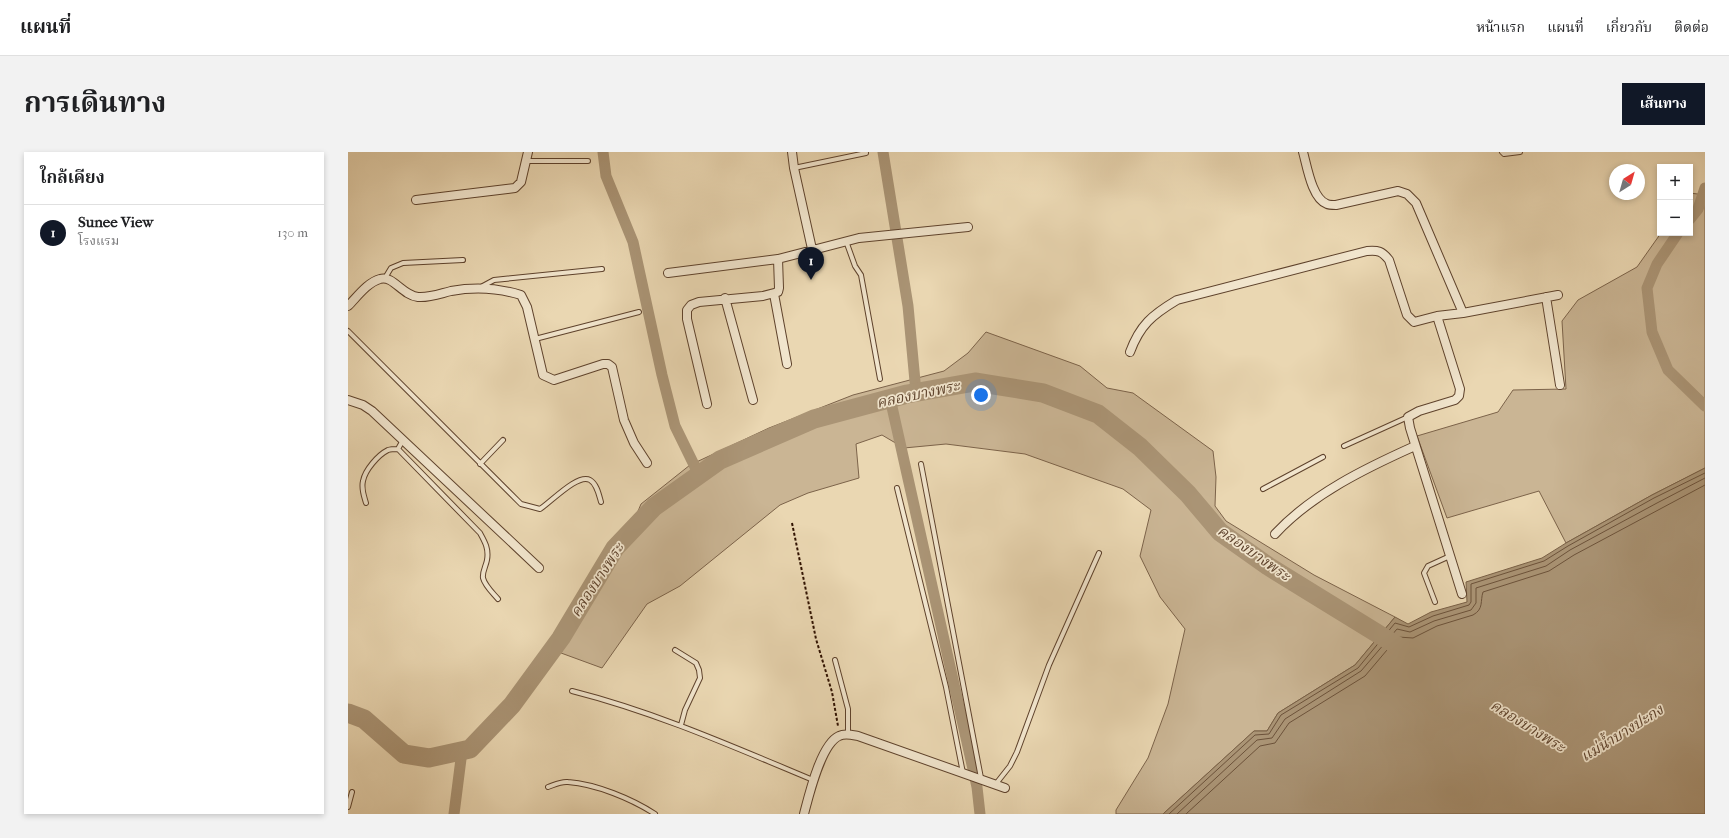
<!DOCTYPE html>
<html lang="th">
<meta charset="utf-8">
<style>
body{margin:0;font-family:"IM FELL French Canon","Noto Serif Thai",serif;background:#f2f2f2;color:#202124}
.controls{position:absolute;right:12px;top:12px;display:grid;overflow:hidden;border-radius:0px;box-shadow:0 2px 6px #0003}
.controls button{width:36px;height:36px;display:grid;place-items:center;padding:0;border:0;border-bottom:1px solid #e0e0e0;background:#fff;color:#202124;font:20px sans-serif}
.compass{position:absolute;left:1261px;top:12px;width:36px;height:36px;border-radius:50%;background:#fff;box-shadow:0 2px 6px #0003;rotate:37deg}
.you{position:absolute;left:633px;top:243px;width:14px;height:14px;margin:-10px;border:3px solid #fff;border-radius:50%;background:#1a73e8;box-shadow:0 0 0 6px #1a73e833}
.badge{display:grid;place-items:center;width:26px;height:26px;border-radius:50%;background:#111827;color:#fff;font-size:13px;font-weight:700}
.pin{position:absolute;translate:-50% -33px;filter:drop-shadow(0 1px 2px #0008)}
.pin::after{content:'';position:absolute;top:21px;width:14px;height:12px;background:inherit;clip-path:polygon(0 0,100% 0,50% 100%)}
.list{margin:0;padding:0;list-style:none}
h2{display:flex;justify-content:space-between;align-items:center;height:52px;margin:0;padding:0 16px;font-size:17px}
h2 small{font-size:13px;font-weight:400;color:#757577}
.list li{display:grid;grid-template-columns:26px 1fr auto;gap:12px;align-items:center;box-sizing:border-box;height:56px;padding:0 16px;border-top:1px solid #e0e0e0}
.list b{display:block;font-size:15px;white-space:nowrap}
.list p{margin:0;font-size:13px;white-space:nowrap;color:#757577}
.list em{font-size:13px;font-style:normal;color:#757577}
.map{position:relative;flex:none;width:1357px;height:662px;overflow:hidden;border-radius:0px}
header{display:flex;align-items:center;gap:24px;box-sizing:border-box;height:56px;padding:0 20px;background:#fff;border-bottom:1px solid #e0e0e0}
header strong{font-size:19px}
nav{display:flex;gap:22px;margin-inline-start:auto;font-size:14px}
.intro{display:flex;align-items:center;justify-content:space-between;box-sizing:border-box;height:96px;padding:0 24px}
h1{margin:0;font-size:28px}
.button{padding:10px 18px;border-radius:0px;background:#111827;color:#fff;font-size:14px;font-weight:700}
main{display:flex;gap:24px;padding:0 24px}
aside{flex:1;background:#fff;border-radius:0px;box-shadow:0 2px 6px #0003}
.map>svg:first-child{display:block}
.green{fill:#cab594;stroke:#7c634a}
.water{fill:#aa9475;stroke:#796046}
.lines{fill:none;stroke-linecap:round;stroke-linejoin:round}
.shore{stroke:#6c523a;stroke-width:1}
.canal{stroke:#aa9475;stroke-width:11}
.river{stroke:#aa9475;stroke-width:19}
.service-casing{stroke:#5e422c;stroke-width:6}
.minor-casing{stroke:#5e422c;stroke-width:10}
.path{stroke:#2f1100;stroke-width:2;stroke-dasharray:3 2;stroke-linecap:butt}
.service{stroke:#f1e5cd;stroke-width:4}
.minor{stroke:#f1e5cd;stroke-width:8}
.labels{text-anchor:middle;dominant-baseline:central;stroke-width:3.5;stroke-linejoin:round;paint-order:stroke}
.water-label{font-size:15px;font-style:italic;fill:#60452f;stroke:#f1e5cd}
</style>
<header>
<strong>แผนที่</strong>
<nav><a>หน้าแรก</a><a>แผนที่</a><a>เกี่ยวกับ</a><a>ติดต่อ</a></nav>
</header>
<div class="intro"><h1>การเดินทาง</h1><a class="button">เส้นทาง</a></div>
<main>
<aside>
<h2>ใกล้เคียง<small></small></h2>
<ul class="list">
<li><span class="badge">1</span><div><b>Sunee View</b><p>โรงแรม</p></div><em>130 m</em></li>
</ul>
</aside>
<div class="map">
<svg width="1357" height="662" viewBox="0 0 1357 662">
<rect width="100%" height="100%" fill="#ead7b2"/>
<filter id="stains"><feTurbulence type="fractalNoise" baseFrequency=".005" numOctaves="4"/><feColorMatrix values="0 0 0 0 .2 0 0 0 0 .09 0 0 0 0 .02 0 0 0 .5 -.17"/></filter>
<radialGradient id="worn" r=".72"><stop offset=".6" stop-color="#630" stop-opacity="0"/><stop offset="1" stop-color="#630" stop-opacity=".3"/></radialGradient>
<!-- green -->
<path class="green" d="M 1342,41 L 1357,43 L 1357,316 L 1304,343 L 1218,391 L 1191,339 L 1099,366 L 1069,284 L 1150,260 L 1165,238 L 1218,237 L 1214,169 L 1230,148 L 1289,115 L 1313,81 L 1342,81 Z
M 638,180 L 732,214 L 759,236 L 785,241 L 865,299 L 868,325 L 867,354 L 878,369 L 966,423 L 1047,465 L 1007,513 L 930,561 L 919,579 L 906,579 L 815,662 L 768,662 L 768,658 L 800,606 L 820,552 L 837,477 L 812,445 L 792,404 L 803,358 L 775,337 L 677,302 L 598,292 L 556,296 L 534,283 L 508,292 L 511,326 L 460,341 L 432,353 L 332,434 L 299,452 L 254,516 L 213,501 L 242,448 L 275,395 L 293,352 L 342,313 L 421,276 L 505,243 L 596,219 L 620,201 Z"/>
<!-- water -->
<path class="water" d="M 1357,316 L 1357,662 L 815,662 L 906,579 L 919,579 L 930,561 L 1007,513 L 1047,465 L 1060,472 L 1083,460 L 1119,450 L 1118,430 L 1194,406 L 1218,391 L 1304,343 Z"/>
<g class="lines">
<!-- shore -->
<path class="shore" d="M 821,662 L 907,583 L 921,582 L 933,563 L 1010,516 L 1047,471 L 1061,475 L 1085,464 L 1121,453 L 1123,450 L 1123,432 L 1196,409 L 1220,394 L 1306,346 L 1357,321
M 829,662 L 909,588 L 924,586 L 937,567 L 1013,519 L 1049,477 L 1062,480 L 1086,469 L 1123,458 L 1128,451 L 1128,436 L 1198,414 L 1222,398 L 1309,351 L 1357,326
M 838,662 L 912,594 L 927,591 L 941,571 L 1017,524 L 1050,485 L 1065,486 L 1089,474 L 1125,463 C 1136,457 1132,449 1135,440 L 1201,419 L 1226,403 L 1357,333"/>
<!-- canal -->
<path class="canal" d="M 255,0 L 258,24 L 285,90 L 314,223 L 327,274 L 351,323
M 535,0 L 560,154 L 568,240
M 1342,67 L 1350,57 L 1357,36
M 1330,81 L 1309,112 L 1299,136 L 1304,180 L 1320,218 L 1357,254
M 542,246 L 629,635 L 632,662
M 106,662 L 114,599"/>
<!-- river -->
<path class="river" d="M 0,561 L 16,567 L 56,602 L 81,606 L 122,597 L 164,553 L 213,486 L 267,396 L 306,355 L 372,308 L 466,267 L 559,242 L 627,230 L 695,241 L 750,262 L 792,295 L 840,342 L 872,380 L 920,414 L 1053,496"/>
<!-- service casing -->
<g class="service-casing">
<path id="service" d="M 1154,0 L 1156,2 L 1172,0
M 179,9 L 240,9
M 446,16 L 518,1
M 498,89 L 507,114 L 513,123 L 532,227
M 37,126 L 43,116 L 55,111 L 115,108
M 133,135 L 146,128 L 254,117
M 0,179 L 173,352 L 192,357 C 203,350 230,321 242,328 C 249,332 251,343 253,350
M 187,187 L 291,160
M 55,288 L 50,297 L 132,381 C 137,390 141,397 139,408 C 138,414 134,420 135,426 C 137,434 145,441 150,447
M 996,294 L 1060,265
M 132,312 L 155,288
M 573,312 L 633,626
M 549,336 L 598,535 L 615,621
M 915,337 L 975,305
M 18,351 C 16,344 13,337 15,329 C 17,318 30,303 40,298 C 43,297 47,297 50,297
M 1087,450 L 1076,421 L 1080,414 L 1102,404
M 327,498 L 348,511 L 351,518 L 352,526 L 337,558 L 333,573
M 487,508 L 500,557 L 500,582
M 224,539 C 307,560 386,595 465,628
M 647,633 L 662,614 L 669,600 L 701,513 L 751,401
M 200,635 C 206,633 213,629 220,630 C 248,632 284,647 307,662
M 0,655 L 4,640"/>
</g>
<!-- minor casing -->
<g class="minor-casing">
<path id="minor" d="M 444,0 L 446,16 L 464,97
M 955,0 C 959,14 964,47 979,52 C 981,53 986,53 988,53 L 1050,39 L 1059,42 L 1068,51 L 1115,161 L 1210,143
M 68,48 L 167,36 L 173,30 L 180,0
M 320,121 L 430,107 L 511,86 L 620,75
M 426,142 L 439,212
M 1198,145 L 1212,233
M 377,146 L 405,248
M 0,154 C 9,145 20,130 32,127 C 45,123 54,143 70,145 C 81,146 91,142 103,139 C 126,135 150,136 173,143 L 179,155 L 195,223 L 206,228 L 255,212 L 260,212 L 264,215 L 276,268 L 286,291 L 299,311
M 1089,164 L 1112,237 L 1111,244 L 1107,248 L 1071,259 L 1060,265 L 1062,276 L 1114,442
M 782,200 C 792,173 804,163 829,148 L 1019,99 C 1030,98 1034,99 1041,108 L 1059,163 L 1066,170 L 1089,164 L 1115,161
M 0,248 L 15,253 L 24,259 L 191,416
M 359,252 L 339,167 L 339,158 L 343,153 L 351,150 L 415,144 L 430,140 L 431,136 L 430,107
M 927,382 C 964,342 1018,316 1067,294
M 456,662 C 461,643 473,592 491,584 C 497,581 504,583 510,584 L 657,636"/>
</g>
<!-- path -->
<path class="path" d="M 444,371 L 468,487 L 484,540 L 490,574"/>
<!-- service -->
<use href="#service" class="service"/>
<!-- minor -->
<use href="#minor" class="minor"/>
</g>
<g class="labels">
<!-- water labels -->
<g class="water-label">
<text transform="translate(570 242) rotate(-12)">คลองบางพระ</text>
<text transform="translate(906 401) rotate(35)">คลองบางพระ</text>
<text transform="translate(249 428) rotate(-57)">คลองบางพระ</text>
<text transform="translate(1180 574) rotate(32)">คลองบางพระ</text>
<text transform="translate(1274 581) rotate(-32)">แม่น้ำบางปะกง</text>
</g>
</g>
<rect width="100%" height="100%" filter="url(#stains)"/>
<rect width="100%" height="100%" fill="url(#worn)"/>
</svg>
<div class="controls">
<button>+</button>
<button>−</button>
</div>
<svg class="compass" viewBox="-18 -18 36 36"><path d="M0-13l5 13h-10z" fill="#e53935"/><path d="M0 13l5-13h-10z" fill="#757577"/></svg>
<div class="you"></div>
<div class="pin badge" style="left:463px;top:128px">1</div>
</div>
</main>
